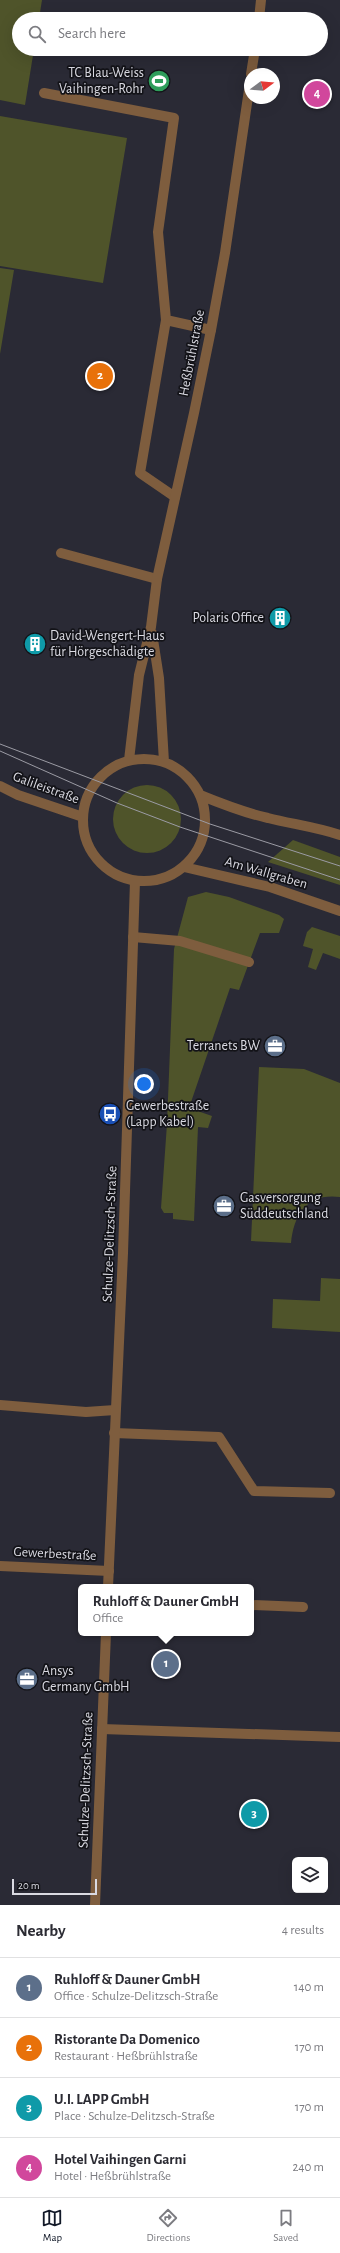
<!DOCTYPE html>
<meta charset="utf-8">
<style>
body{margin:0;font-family:"Alegreya Sans",sans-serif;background:#f2f2f3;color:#2b2b33}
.controls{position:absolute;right:12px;bottom:12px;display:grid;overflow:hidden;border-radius:6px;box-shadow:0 4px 16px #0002}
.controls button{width:36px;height:36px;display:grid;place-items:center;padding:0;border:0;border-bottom:1px solid #e1e1e2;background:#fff;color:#2b2b33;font:20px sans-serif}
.compass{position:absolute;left:244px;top:68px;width:36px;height:36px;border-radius:50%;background:#fff;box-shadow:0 4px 16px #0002;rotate:74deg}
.scale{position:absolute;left:12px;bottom:10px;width:85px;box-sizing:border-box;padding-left:4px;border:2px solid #dadae2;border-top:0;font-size:11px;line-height:14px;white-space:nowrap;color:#dadae2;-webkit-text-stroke:3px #131318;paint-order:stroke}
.you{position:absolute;left:144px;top:1084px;width:14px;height:14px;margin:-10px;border:3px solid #fff;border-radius:50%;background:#1a73e8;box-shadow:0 0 0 6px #1a73e833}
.badge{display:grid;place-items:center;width:26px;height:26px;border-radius:50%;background:#111827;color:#fff;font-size:13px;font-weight:700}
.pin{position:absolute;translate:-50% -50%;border:2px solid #fff;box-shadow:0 1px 4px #0006}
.popup{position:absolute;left:78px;top:1584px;width:176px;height:52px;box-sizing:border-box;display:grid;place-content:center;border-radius:6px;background:#fff;filter:drop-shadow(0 1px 3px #0005);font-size:13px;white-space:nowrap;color:#7c7c81}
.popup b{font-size:15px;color:#2b2b33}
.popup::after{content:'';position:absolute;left:50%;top:100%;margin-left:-8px;border:8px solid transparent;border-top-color:#fff}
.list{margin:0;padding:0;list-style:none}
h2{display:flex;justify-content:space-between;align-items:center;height:52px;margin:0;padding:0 16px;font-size:17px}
h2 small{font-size:13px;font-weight:400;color:#7c7c81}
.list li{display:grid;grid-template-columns:26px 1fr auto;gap:12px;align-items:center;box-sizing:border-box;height:60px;padding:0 16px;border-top:1px solid #e1e1e2}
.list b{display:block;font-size:15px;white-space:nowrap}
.list p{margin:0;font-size:13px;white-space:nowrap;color:#7c7c81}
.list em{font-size:13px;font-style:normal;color:#7c7c81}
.icon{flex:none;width:22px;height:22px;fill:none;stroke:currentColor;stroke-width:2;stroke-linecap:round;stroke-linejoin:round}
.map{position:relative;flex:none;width:340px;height:1905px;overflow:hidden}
.search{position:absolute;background:#fff;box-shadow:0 4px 16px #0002;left:12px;right:12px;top:12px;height:44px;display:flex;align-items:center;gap:10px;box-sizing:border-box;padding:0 14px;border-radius:22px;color:#7c7c81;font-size:15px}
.sheet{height:292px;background:#fff}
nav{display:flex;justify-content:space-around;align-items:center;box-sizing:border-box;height:56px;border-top:1px solid #e1e1e2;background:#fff;font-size:11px;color:#7c7c81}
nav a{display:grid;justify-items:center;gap:2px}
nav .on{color:#111827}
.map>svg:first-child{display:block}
.green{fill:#4f542a}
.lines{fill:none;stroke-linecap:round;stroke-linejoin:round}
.service{stroke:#7e5d3e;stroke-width:10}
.minor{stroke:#7e5d3e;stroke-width:10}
.tertiary{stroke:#7e5d3e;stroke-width:10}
.tram{stroke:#9b9ba4;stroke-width:1}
.labels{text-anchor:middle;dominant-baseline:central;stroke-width:3.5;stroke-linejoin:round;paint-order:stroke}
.poi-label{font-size:14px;fill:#dadae2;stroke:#131318;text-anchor:start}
.street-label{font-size:14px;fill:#dadae2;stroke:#131318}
</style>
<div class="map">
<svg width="340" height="1905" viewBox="0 0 340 1905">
<rect width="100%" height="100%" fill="#2a2a35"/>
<!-- green -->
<path class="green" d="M 0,0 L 42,0 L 39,19 L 19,19 L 19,49 L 34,49 L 25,105 L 0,100 Z
M 0,116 L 127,138 L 103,283 L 0,266 Z
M 0,268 L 14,270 L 0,354 Z
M113 819a34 34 0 1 1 68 0a34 34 0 1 1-68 0Z
M 293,840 L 340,857 L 340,885 L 268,862 Z
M 206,892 L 229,897 L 279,915 L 284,919 L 279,933 L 260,933 L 239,990 L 230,988 L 189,1108 L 212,1116 L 208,1128 L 198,1127 L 194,1221 L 173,1219 L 173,1213 L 164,1213 L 161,1208 L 167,1124 L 174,949 L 188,897 Z
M 312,927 L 340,936 L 340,959 L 323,953 L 316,970 L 308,967 L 313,949 L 303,946 L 307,932 Z
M 259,1067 L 304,1069 L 340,1083 L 340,1197 C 308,1193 294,1213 291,1243 L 251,1241 Z
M 321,1278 L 340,1279 L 340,1332 L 272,1328 L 273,1299 L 320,1301 Z"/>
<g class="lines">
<!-- service -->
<path class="service" d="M 44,93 L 174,118 L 158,232 L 166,320 L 140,473 L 175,497
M 166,320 L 211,330
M 61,553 L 157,579
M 133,937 L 180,941 L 249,962
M 0,1405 L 86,1412 L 115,1410
M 114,1433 L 219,1437 L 254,1491 L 330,1493
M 251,1605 L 303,1607
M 102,1729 L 340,1737"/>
<!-- minor -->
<path class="minor" d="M 0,1566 L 109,1571"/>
<!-- tertiary -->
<path class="tertiary" d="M 259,19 L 261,0
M 251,74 L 255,49
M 152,633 L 159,678 L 164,762
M83 820a61 61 0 1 1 122 0a61 61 0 1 1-122 0Z
M 129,760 L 139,675 L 151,627 L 157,579 L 194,413 L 211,330 L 225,253 L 250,83
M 0,786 L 18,795 L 83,817
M 200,795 C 222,804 245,813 268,818 C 292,824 316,827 340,835
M 184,867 L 270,887 L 340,911
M 108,1587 L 123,1253 L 135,881
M 95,1905 L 106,1633"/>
<!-- tram -->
<path class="tram" d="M 0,744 L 210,824 L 340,866
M 0,751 L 117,803 L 180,827 L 340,880"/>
</g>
<!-- icons -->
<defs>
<g id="stadium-disc" transform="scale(1.15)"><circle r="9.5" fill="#2e9e5b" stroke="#131318"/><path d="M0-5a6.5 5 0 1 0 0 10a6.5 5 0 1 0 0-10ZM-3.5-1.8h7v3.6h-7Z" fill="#fff"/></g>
<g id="building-disc" transform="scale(1.15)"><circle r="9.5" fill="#0f9aa8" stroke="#131318"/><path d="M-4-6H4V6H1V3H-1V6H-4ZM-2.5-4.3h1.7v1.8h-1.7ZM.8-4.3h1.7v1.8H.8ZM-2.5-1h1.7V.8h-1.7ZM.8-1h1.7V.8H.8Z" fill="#fff"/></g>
<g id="office-disc" transform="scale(1.15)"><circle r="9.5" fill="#5c6f8a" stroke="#131318"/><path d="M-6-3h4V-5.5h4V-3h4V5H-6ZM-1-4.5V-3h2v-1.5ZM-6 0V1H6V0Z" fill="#fff"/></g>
<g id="bus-disc" transform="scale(1.15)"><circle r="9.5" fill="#1a4fb4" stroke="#131318"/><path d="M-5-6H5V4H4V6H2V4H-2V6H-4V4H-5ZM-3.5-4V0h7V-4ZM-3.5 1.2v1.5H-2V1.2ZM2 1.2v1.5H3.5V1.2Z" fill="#fff"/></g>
</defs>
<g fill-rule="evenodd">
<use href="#stadium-disc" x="159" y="81"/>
<use href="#building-disc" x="280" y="618"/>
<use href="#building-disc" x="35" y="644"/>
<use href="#office-disc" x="275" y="1046"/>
<use href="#bus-disc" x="110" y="1114"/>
<use href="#office-disc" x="224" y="1206"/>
<use href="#office-disc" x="27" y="1679"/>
</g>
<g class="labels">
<!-- poi labels -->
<g class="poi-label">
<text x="144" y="73" text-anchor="end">TC Blau-Weiss<tspan x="144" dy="16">Vaihingen-Rohr</tspan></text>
<text x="264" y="618" text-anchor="end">Polaris Office</text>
<text x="50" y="636">David-Wengert-Haus<tspan x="50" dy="16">für Hörgeschädigte</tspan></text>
<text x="260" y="1046" text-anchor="end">Terranets BW</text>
<text x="126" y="1106">Gewerbestraße<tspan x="126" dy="16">(Lapp Kabel)</tspan></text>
<text x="240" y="1198">Gasversorgung<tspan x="240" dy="16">Süddeutschland</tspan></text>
<text x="42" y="1671">Ansys<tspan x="42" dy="16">Germany GmbH</tspan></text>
</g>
<!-- street labels -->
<g class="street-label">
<text transform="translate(192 353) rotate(-79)">Heßbrühlstraße</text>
<text transform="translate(46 788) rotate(20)">Galileistraße</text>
<text transform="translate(266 873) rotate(16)">Am Wallgraben</text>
<text transform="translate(110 1234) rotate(-88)">Schulze-Delitzsch-Straße</text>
<text transform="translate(55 1554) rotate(3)">Gewerbestraße</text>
<text transform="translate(86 1780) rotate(-88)">Schulze-Delitzsch-Straße</text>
</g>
</g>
</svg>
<div class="controls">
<button><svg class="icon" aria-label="layers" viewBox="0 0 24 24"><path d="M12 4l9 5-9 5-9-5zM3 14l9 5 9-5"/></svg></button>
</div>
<svg class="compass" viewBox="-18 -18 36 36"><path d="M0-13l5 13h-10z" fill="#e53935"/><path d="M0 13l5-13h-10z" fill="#7c7c81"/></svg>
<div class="scale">20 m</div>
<div class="you"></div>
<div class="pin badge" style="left:166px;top:1664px;background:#5c6f8a">1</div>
<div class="popup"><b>Ruhloff &amp; Dauner GmbH</b>Office</div>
<div class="pin badge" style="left:100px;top:376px;background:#e8710a">2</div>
<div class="pin badge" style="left:254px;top:1814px;background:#0f9aa8">3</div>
<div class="pin badge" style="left:317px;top:94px;background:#d1479c">4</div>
<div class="search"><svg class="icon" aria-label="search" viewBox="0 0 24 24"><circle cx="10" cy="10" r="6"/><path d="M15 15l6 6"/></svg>Search here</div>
</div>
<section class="sheet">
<h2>Nearby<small>4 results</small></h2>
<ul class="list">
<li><span class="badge" style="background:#5c6f8a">1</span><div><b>Ruhloff &amp; Dauner GmbH</b><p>Office · Schulze-Delitzsch-Straße</p></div><em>140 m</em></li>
<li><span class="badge" style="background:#e8710a">2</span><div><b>Ristorante Da Domenico</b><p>Restaurant · Heßbrühlstraße</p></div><em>170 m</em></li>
<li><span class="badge" style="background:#0f9aa8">3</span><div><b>U.I. LAPP GmbH</b><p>Place · Schulze-Delitzsch-Straße</p></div><em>170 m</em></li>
<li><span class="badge" style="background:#d1479c">4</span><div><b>Hotel Vaihingen Garni</b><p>Hotel · Heßbrühlstraße</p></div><em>240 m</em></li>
</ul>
</section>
<nav>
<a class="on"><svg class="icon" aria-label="map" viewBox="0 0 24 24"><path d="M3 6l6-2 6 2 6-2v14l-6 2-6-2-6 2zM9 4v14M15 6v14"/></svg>Map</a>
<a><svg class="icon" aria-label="directions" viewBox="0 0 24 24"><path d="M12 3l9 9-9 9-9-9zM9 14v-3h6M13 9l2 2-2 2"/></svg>Directions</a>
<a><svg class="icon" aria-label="saved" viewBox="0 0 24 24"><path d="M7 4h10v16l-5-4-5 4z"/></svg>Saved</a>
</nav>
